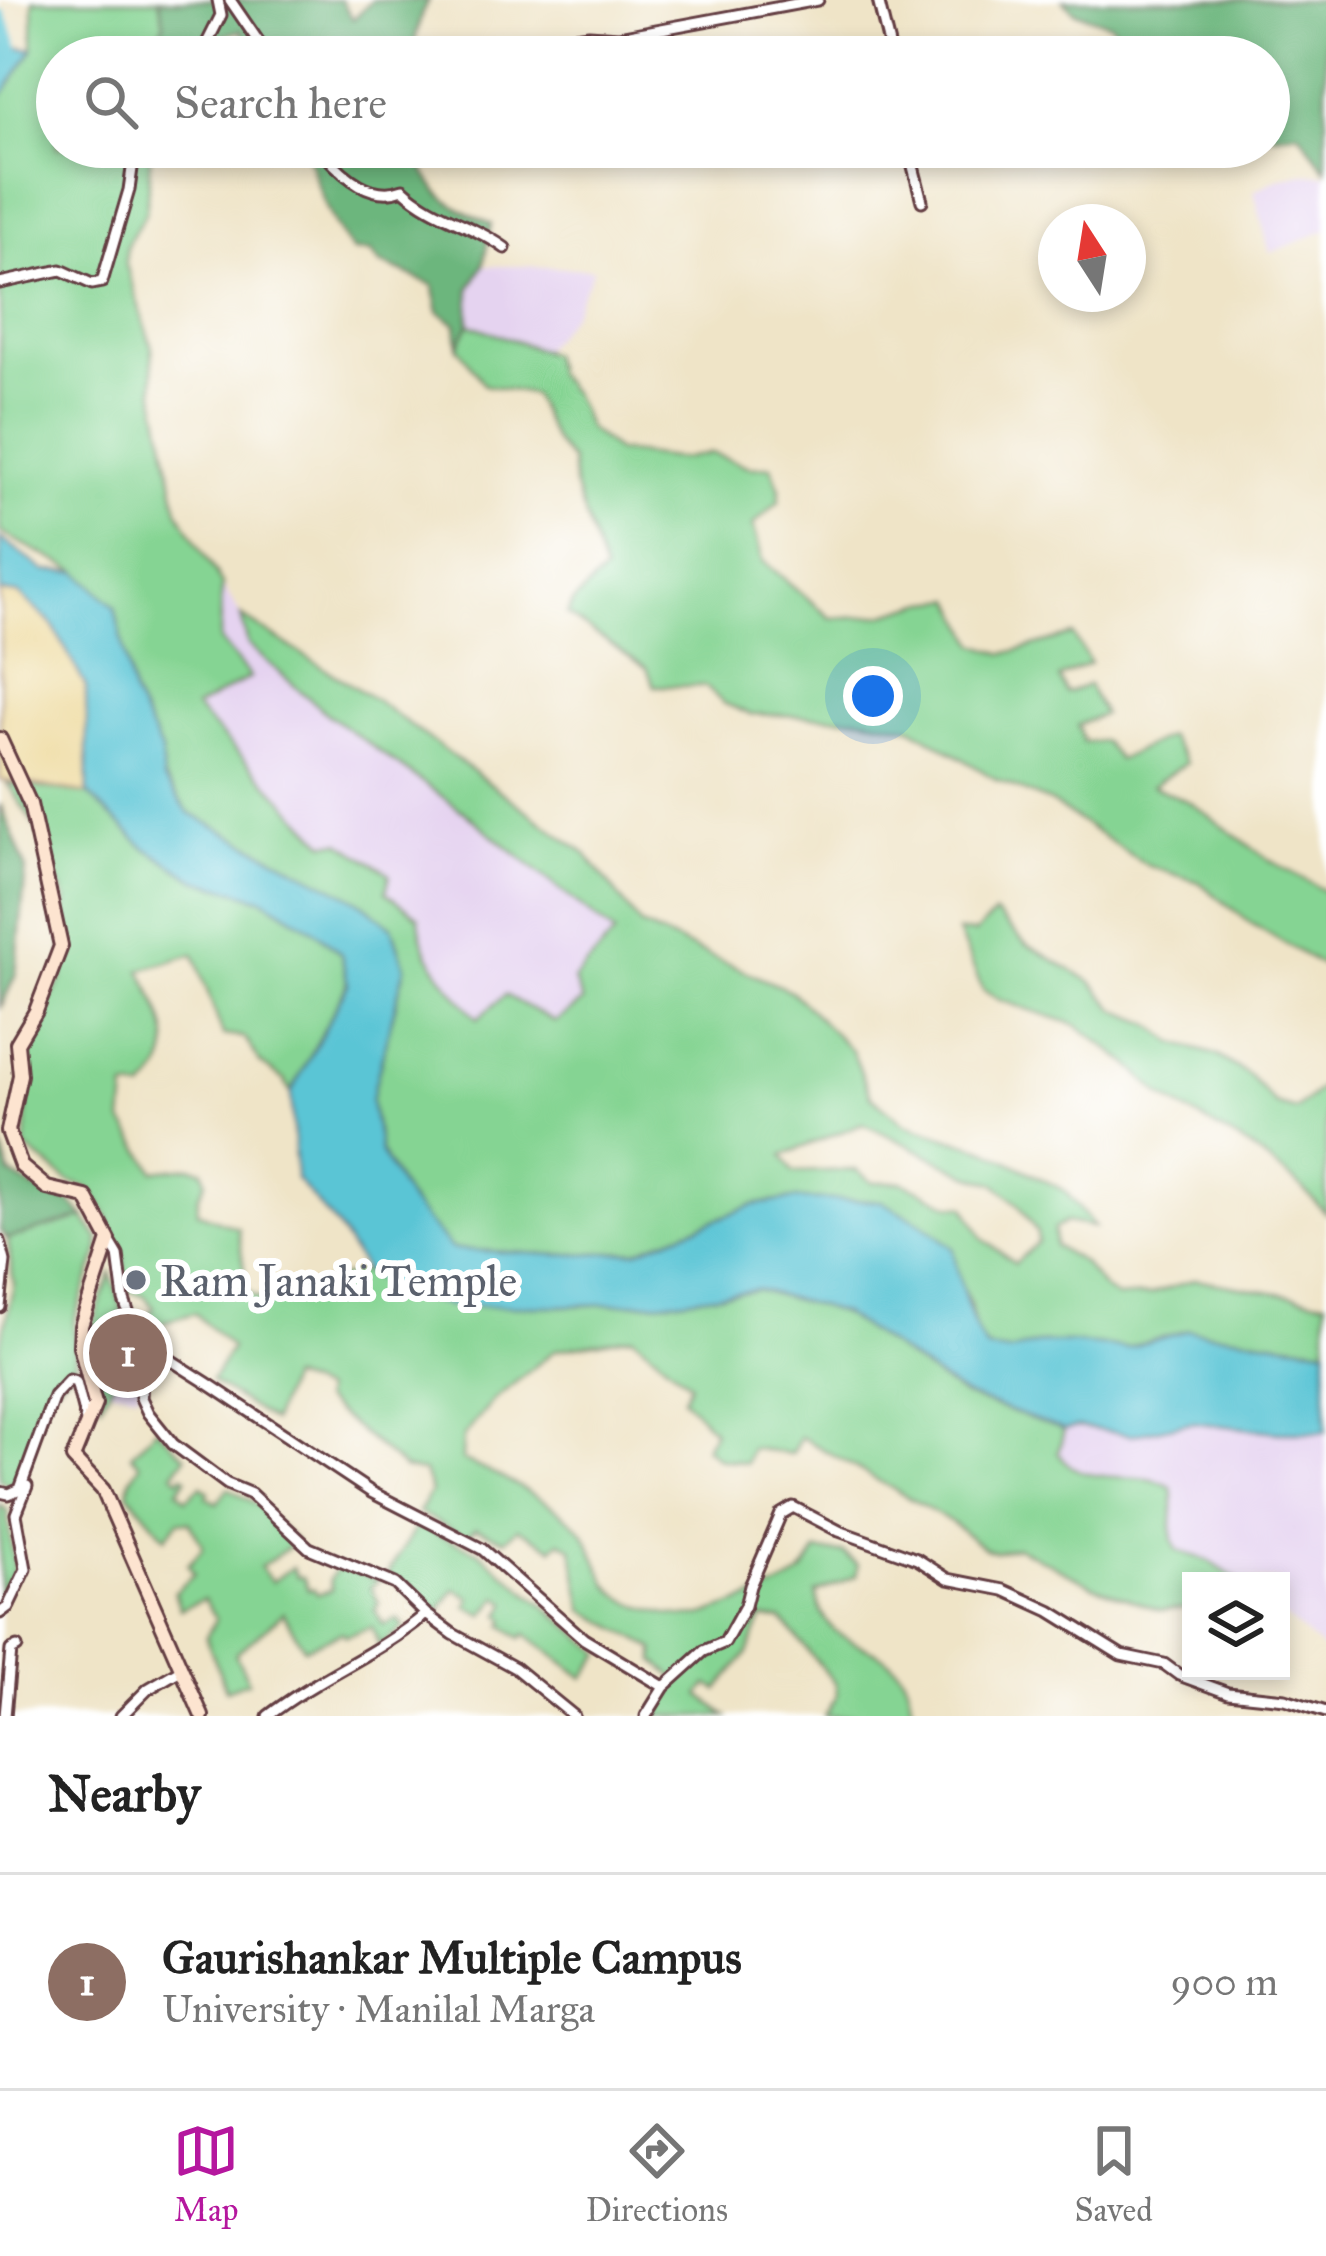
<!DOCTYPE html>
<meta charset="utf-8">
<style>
body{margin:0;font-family:"IM FELL Great Primer",serif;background:#f2f2f2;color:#222}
.controls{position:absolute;right:36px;bottom:36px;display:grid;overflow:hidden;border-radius:0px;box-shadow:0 6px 18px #0003}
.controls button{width:108px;height:108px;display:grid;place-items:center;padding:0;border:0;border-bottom:3px solid #e0e0e0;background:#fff;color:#222;font:60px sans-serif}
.compass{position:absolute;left:1038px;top:204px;width:108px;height:108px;border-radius:50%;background:#fff;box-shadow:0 6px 18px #0003;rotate:348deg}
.you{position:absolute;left:873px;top:696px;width:42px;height:42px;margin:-30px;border:9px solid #fff;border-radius:50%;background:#1a73e8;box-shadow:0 0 0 18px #1a73e833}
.badge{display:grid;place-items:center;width:78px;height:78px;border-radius:50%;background:#b5179e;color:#fff;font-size:39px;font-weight:700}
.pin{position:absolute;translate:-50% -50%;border:6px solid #fff;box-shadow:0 3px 12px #0006}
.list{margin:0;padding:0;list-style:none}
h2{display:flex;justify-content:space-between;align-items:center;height:156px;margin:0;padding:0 48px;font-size:51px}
h2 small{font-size:39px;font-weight:400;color:#767676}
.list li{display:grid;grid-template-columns:78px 1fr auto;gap:36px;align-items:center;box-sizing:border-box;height:216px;padding:0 48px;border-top:3px solid #e0e0e0}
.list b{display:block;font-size:45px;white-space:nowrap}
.list p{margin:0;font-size:39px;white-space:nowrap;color:#767676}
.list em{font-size:39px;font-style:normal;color:#767676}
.icon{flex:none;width:66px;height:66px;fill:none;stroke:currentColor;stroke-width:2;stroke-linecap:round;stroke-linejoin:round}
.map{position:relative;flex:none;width:1326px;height:1716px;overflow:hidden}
.search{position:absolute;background:#fff;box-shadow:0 6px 18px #0003;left:36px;right:36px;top:36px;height:132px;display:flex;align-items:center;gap:30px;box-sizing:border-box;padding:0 42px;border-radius:66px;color:#767676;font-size:45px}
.sheet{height:372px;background:#fff}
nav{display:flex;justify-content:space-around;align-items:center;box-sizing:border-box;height:168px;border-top:3px solid #e0e0e0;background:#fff;font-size:33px;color:#767676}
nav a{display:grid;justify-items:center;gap:6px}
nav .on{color:#b5179e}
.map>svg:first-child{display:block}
.built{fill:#e5d3f0}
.green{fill:#85d493;stroke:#687a5f;stroke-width:3;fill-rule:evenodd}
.forest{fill:#6cb67d;stroke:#5b6a54;stroke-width:3}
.sand{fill:#eeda9e;stroke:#9c7c64;stroke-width:3}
.water{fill:#5ac5d5;stroke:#527280;stroke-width:3}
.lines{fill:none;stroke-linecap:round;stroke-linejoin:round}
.river{stroke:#5ac5d5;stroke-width:14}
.street-casing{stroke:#633d42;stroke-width:15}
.secondary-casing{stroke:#633d42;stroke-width:18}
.street{stroke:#fff;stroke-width:9}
.secondary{stroke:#fde4d0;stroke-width:12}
.worship-dot{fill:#6b7280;stroke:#fff;stroke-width:4.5}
.labels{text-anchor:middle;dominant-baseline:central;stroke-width:12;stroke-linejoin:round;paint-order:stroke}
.worship-label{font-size:45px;fill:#5b616d;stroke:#fff;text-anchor:start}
</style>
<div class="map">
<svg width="1326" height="1716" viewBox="0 0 1326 1716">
<rect width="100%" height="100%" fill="#fff"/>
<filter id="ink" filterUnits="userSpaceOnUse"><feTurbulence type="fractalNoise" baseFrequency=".00833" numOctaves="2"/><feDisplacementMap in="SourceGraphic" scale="24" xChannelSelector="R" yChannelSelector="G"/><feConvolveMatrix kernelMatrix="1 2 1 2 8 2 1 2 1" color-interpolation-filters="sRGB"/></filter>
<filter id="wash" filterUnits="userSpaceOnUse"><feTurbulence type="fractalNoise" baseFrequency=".004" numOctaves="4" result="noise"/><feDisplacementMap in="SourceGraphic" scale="48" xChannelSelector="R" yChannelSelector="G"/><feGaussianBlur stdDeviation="2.7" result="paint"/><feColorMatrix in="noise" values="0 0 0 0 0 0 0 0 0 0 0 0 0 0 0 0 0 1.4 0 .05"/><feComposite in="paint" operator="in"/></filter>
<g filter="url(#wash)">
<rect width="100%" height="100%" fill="#efe4c7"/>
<!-- built -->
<path class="built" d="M 1304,174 L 1326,175 L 1326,230 L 1270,253 L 1254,191 L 1278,179 Z
M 483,266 L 523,266 L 594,269 L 572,314 L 541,352 L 469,324 L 470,288 Z
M 222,584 L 241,616 L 248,645 L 327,714 L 468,815 L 615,934 L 575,980 L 584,1002 L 555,1022 L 479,1020 L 449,986 L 420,939 L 419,917 L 326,843 L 194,708 L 250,677 L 220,641 Z
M 123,1312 L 140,1364 L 138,1394 L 109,1389 L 121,1368 L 107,1324 Z
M 1192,1422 L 1278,1432 L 1326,1432 L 1326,1652 L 1281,1614 L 1281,1581 L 1239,1581 L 1209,1561 L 1177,1550 L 1172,1535 L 1172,1488 L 1151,1479 L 1102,1479 L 1066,1464 L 1058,1454 L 1060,1437 L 1071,1427 L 1126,1435 Z"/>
<!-- green -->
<path class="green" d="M 33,0 L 159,0 L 164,23 L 152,57 L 57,57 L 57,147 L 151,147 L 146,212 L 127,245 L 125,262 L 152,348 L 154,388 L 178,510 L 222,584 L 220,641 L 250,677 L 195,708 L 325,843 L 341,842 L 390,874 L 386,892 L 419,917 C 420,957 452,990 478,1019 L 505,995 L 555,1022 L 583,1002 L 574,980 L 615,934 L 468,815 L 327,714 L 248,645 L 241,616 L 377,701 L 586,854 L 641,926 L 791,991 L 852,1051 L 871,1096 L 905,1124 L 987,1150 L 1065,1191 L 1094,1227 L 1066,1222 L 1054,1229 L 1055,1246 L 1082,1262 L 1105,1290 L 1117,1297 L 1150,1295 L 1195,1279 L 1326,1301 L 1326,1348 L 1188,1330 L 1127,1348 L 1041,1343 L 1010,1352 L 994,1351 L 981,1344 L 976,1333 L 970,1304 L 957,1277 L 952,1248 L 794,1199 L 753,1205 L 637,1251 L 560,1255 L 452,1250 L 408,1200 L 380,1151 L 371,1100 L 405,967 L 392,927 L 359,901 L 189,813 L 163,778 L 161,751 L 133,695 L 115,607 L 78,572 L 0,532 L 0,99 L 33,49 ZM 863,1123 L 969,1175 L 996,1184 L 1019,1205 L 1037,1233 L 1038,1242 L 1015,1263 L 983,1239 L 965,1206 L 951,1205 L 903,1182 L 872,1182 L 856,1170 L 793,1172 L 783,1155 Z
M 469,324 L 550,354 L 555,374 L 572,393 L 588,428 L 616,451 L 681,459 L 711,453 L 750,467 L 771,466 L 780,489 L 779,501 L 753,525 L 763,561 L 831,618 L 883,615 L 927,602 L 954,599 L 976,644 L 1004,654 L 1073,635 L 1090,663 L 1059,678 L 1066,693 L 1088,685 L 1103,714 L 1078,725 L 1083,742 L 1103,741 L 1118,760 L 1168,736 L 1186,763 L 1152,786 L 1190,802 L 1268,859 L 1326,892 L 1326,968 L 1249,922 L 1199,882 L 1148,866 L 1050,802 L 997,780 L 911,727 L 861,718 L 749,714 L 723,703 L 705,686 L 654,686 L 647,668 L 567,615 L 574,601 L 604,572 L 574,485 L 571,461 L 554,441 L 532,394 L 484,385 L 458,346 Z
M 7,783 L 88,794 L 144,847 L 197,880 L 264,899 L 314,930 L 341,954 L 348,983 L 291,1093 L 284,1080 L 260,1063 L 245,1038 L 223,1035 L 194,954 L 141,970 C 162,1016 187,1051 143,1091 L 126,1089 L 123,1122 L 155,1171 L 190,1167 L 203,1170 L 206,1181 L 198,1197 L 197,1212 L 238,1228 L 247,1291 L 257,1299 L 365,1271 L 393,1292 L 558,1306 L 663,1302 L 757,1289 L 841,1313 L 964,1396 L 1064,1430 L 1058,1453 C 1086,1493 1139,1465 1172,1488 C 1177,1509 1166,1530 1177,1550 L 1209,1561 L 1239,1581 L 1191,1581 L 1191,1608 L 1160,1610 L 1094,1586 L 1017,1547 L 996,1552 L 985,1549 L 951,1522 L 801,1437 L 791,1454 L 751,1448 L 746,1463 L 717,1458 L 705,1447 L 714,1431 L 683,1398 L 690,1383 L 633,1336 L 555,1350 L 495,1399 L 463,1437 L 462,1460 C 500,1477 554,1500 582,1531 C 595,1546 597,1572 611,1588 C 626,1606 675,1619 698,1616 C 718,1612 788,1587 801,1574 C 807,1568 812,1558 817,1551 L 844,1553 L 858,1565 L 856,1576 L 816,1593 C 825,1653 877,1635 904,1677 C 910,1687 911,1705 913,1716 L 825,1716 L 837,1696 L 836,1684 L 782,1620 L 762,1618 L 748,1653 L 718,1690 L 708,1685 L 700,1695 L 727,1716 L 657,1716 L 679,1681 L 655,1661 L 655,1649 L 584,1610 L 572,1548 L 560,1541 L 553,1548 L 518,1528 L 505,1540 L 476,1528 L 465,1537 L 418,1512 L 431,1492 L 424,1472 L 405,1469 L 322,1400 L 323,1391 L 289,1378 L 272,1421 L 211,1381 L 231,1348 L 195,1313 L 152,1325 L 146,1316 L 154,1308 L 144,1295 L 127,1291 L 124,1259 L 105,1211 L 87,1187 L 69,1182 L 25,1147 L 27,1111 L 20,1049 L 62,979 L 66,901 L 38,830 Z
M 995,914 L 1026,944 L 1092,982 L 1116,1010 L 1149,1023 L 1175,1043 L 1216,1055 L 1250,1076 L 1275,1104 L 1296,1110 L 1326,1083 L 1326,1213 L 1301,1187 L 1251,1148 L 1163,1097 L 1125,1061 L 1077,1025 L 999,1000 L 983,990 L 958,932 L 975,933 Z
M 84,1217 L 99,1239 L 99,1250 L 74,1321 L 75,1369 C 33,1395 35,1447 12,1486 L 0,1480 L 0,1344 L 14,1285 L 7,1239 Z
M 111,1274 L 123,1312 L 107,1325 L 121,1368 L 101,1404 C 85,1339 88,1334 111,1274 Z
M 156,1428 L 186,1457 L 173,1473 L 179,1479 L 183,1475 L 187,1478 L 178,1490 L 186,1499 L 201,1486 L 209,1492 L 207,1497 L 217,1503 L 228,1488 L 256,1504 L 296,1542 L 260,1567 L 272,1582 L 292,1567 L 297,1577 L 303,1577 L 308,1590 L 314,1589 L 317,1594 L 332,1590 L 330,1579 L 338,1566 L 378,1580 L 370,1587 L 379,1602 L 375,1610 L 383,1625 L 398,1619 L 404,1627 L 380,1646 L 371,1627 L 346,1636 L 342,1632 L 304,1648 L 283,1613 L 235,1654 L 249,1681 L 226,1690 L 206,1637 L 216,1618 L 204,1599 L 180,1609 L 174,1592 L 194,1574 L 188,1565 L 203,1547 L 190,1522 L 179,1521 L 165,1537 L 128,1493 L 130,1480 L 140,1464 L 131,1455 Z
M 0,1505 L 7,1510 L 14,1569 L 0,1595 Z
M 419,1522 L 440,1536 L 478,1551 L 602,1653 L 584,1678 L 526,1634 L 521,1638 L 503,1625 L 506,1620 L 501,1615 L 508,1603 L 499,1597 L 484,1615 L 467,1606 L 471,1598 L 455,1589 L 435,1616 L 387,1575 Z"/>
<!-- forest -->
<path class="forest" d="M 159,0 L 341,0 L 353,19 L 372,0 L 429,0 L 422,12 L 411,57 L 248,57 L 242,30 L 211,40 L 204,57 L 152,57 L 164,23 Z
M 1063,0 L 1326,0 L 1326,170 L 1299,132 L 1269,135 L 1269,57 L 1133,57 L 1111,24 L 1075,12 Z
M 304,147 L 415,147 C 429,193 447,204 491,224 L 483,266 L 470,288 L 469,324 L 458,346 L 456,324 L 439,312 L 433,285 L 380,263 L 371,252 L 353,251 C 327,222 318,183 304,147 Z
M 0,804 L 26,868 L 16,974 L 0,1009 Z
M 0,1141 L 10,1174 L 48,1196 L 71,1202 L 84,1217 L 7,1239 L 0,1231 Z"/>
<!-- sand -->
<path class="sand" d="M 0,592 L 19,594 L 53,625 L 86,687 L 88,794 L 0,780 Z"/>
<!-- water -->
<path class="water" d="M 0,45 L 33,49 L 0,99 Z
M 0,538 L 45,571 L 78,572 L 115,607 L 133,695 L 161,751 L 163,779 L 189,813 L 359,901 L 392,927 L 405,967 L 371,1100 L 380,1151 L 408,1200 L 452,1249 L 560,1255 L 637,1251 L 753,1205 L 794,1199 L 881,1201 L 923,1224 L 953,1248 C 956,1269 974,1336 987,1349 L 1010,1352 L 1041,1343 L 1070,1343 L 1127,1348 L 1188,1330 L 1326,1348 L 1326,1432 L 1278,1432 L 1192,1422 L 1131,1435 L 1078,1427 L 1064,1430 L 964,1395 L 841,1313 L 757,1289 L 663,1302 L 558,1306 L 450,1306 L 393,1292 L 365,1271 L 336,1226 L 296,1179 L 291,1093 L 348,984 L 341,954 L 314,930 L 264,899 L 197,880 L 144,847 L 88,794 L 86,687 L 53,625 L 19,594 L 0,592 Z"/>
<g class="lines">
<!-- river -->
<path class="river" d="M 0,17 L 12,48 L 0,86"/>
</g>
</g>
<g filter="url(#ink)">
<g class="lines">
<!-- street casing -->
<g class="street-casing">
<path id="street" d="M 230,0 L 269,57
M 878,0 L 892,57
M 510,46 L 589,35 L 618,37 L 818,0
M 200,57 L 221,15 L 218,0
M 326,147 L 325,155 C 345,177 372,201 403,189 C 433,217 472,224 505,248
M 908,147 L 922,201
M 0,283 L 61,270 L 92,284 L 102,282 L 129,190 L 135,147
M 109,1240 L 118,1255 L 124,1300 L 143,1354 L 141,1398 L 148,1413 L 173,1444 L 227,1484 L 251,1494 L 309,1548 L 395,1584 L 426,1614 L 453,1634 L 515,1668 L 574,1716
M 0,1241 L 5,1261 L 0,1307
M 139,1347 L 155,1350 L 207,1383 L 371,1492 L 482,1549 L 584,1639 L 664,1687
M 0,1492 L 9,1494 L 20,1489 L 54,1396 L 69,1380 L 76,1382 L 86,1421
M 0,1613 L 8,1607 L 26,1569 L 16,1514 L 27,1486
M 5,1716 L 11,1650 L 17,1647
M 121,1716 L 148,1689 L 182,1669
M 268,1716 C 318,1677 377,1655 426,1614
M 646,1716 L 664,1687 L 704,1651 L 725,1642 L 745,1606 L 750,1586 L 781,1514 L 793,1507 L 839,1531 L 917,1559 L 948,1579 L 1004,1590 L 1050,1611 L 1121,1655 L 1164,1664 L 1179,1675 L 1228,1693 L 1285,1699 L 1326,1712"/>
</g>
<!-- secondary casing -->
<g class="secondary-casing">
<path id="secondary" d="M 0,739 L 30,804 L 61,946 L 36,1011 L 17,1043 L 20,1075 L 8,1131 L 21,1166 L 47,1188 L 86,1197 L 109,1240 L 81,1326 L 80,1346 L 95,1404 L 73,1458 L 103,1490 L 202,1716"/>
</g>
<!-- street -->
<use href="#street" class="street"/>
<!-- secondary -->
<use href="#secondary" class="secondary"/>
</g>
</g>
<!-- markers -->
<circle class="worship-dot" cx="136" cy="1280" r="12"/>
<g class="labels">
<!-- worship labels -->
<g class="worship-label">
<text x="160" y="1280">Ram Janaki Temple</text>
</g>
</g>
</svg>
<div class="controls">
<button><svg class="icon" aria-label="layers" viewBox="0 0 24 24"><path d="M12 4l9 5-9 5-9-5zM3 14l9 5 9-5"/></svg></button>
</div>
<svg class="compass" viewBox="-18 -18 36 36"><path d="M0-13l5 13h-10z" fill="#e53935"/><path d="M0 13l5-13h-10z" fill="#767676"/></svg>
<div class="you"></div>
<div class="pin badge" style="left:128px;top:1353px;background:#8d6e63">1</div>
<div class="search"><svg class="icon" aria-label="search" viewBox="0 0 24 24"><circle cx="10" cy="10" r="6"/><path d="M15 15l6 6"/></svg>Search here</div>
</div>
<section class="sheet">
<h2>Nearby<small></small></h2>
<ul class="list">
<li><span class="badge" style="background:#8d6e63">1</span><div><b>Gaurishankar Multiple Campus</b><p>University · Manilal Marga</p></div><em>900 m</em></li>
</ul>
</section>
<nav>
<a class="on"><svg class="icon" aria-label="map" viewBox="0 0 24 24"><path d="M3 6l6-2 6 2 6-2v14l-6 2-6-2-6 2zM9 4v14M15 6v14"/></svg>Map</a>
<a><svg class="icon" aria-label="directions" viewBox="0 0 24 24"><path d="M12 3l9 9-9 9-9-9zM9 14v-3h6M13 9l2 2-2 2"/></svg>Directions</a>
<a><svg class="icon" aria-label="saved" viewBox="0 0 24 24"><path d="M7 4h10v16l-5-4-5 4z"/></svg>Saved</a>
</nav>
